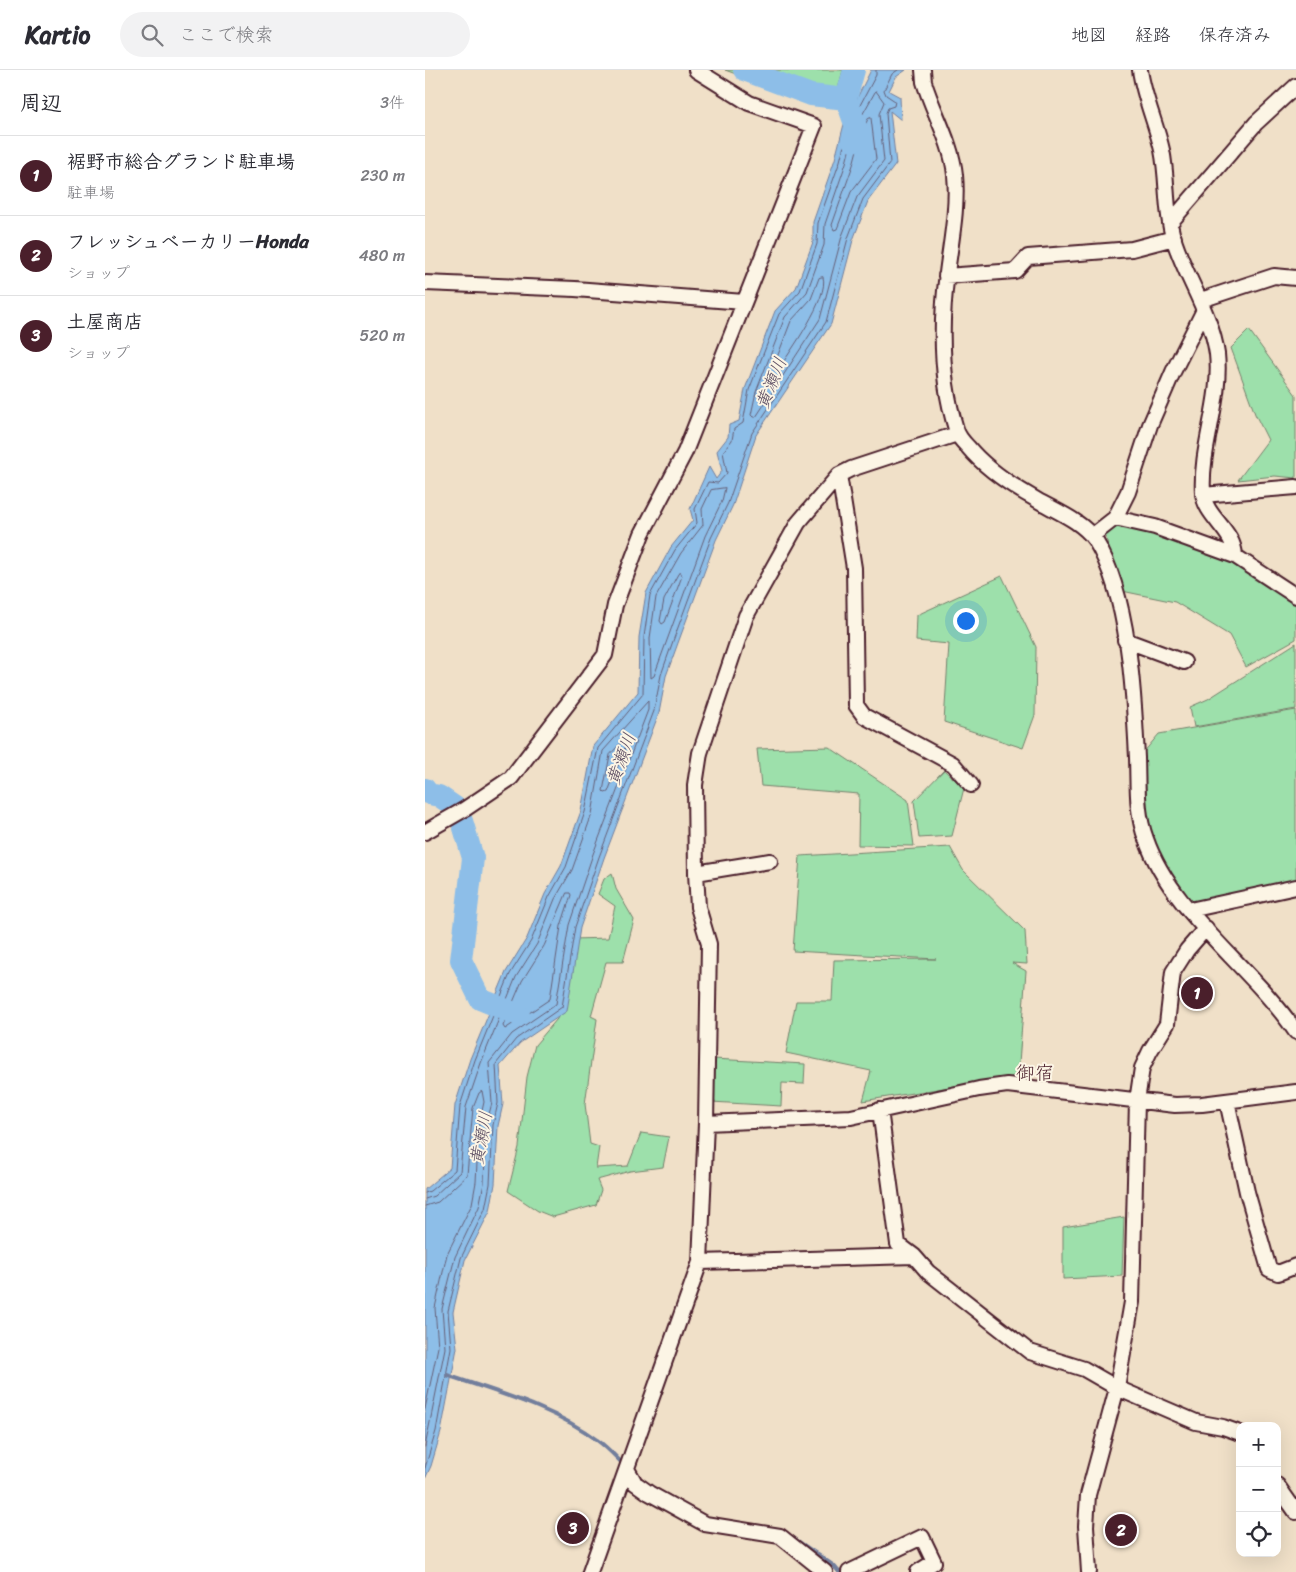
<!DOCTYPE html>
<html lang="ja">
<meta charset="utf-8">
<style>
body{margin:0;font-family:Sriracha,"Klee One",sans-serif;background:#f2f2f3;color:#2b2b33}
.controls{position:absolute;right:15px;bottom:15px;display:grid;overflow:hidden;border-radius:10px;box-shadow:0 5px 20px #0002}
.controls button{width:45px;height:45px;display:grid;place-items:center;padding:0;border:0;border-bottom:1px solid #e1e1e2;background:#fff;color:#2b2b33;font:25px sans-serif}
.you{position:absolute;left:540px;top:550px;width:18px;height:18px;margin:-12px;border:4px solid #fff;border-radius:50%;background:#1a73e8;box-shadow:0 0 0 8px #1a73e833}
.badge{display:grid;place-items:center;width:32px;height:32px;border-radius:50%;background:#4a1f2b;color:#fff;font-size:16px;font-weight:700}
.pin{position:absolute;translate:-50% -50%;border:2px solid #fff;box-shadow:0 1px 5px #0006}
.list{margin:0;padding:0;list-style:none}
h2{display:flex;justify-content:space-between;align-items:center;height:65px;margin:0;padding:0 20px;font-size:21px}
h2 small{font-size:16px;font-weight:400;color:#7c7c81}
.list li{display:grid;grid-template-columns:32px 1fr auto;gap:15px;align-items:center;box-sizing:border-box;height:80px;padding:0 20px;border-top:1px solid #e1e1e2}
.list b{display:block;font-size:19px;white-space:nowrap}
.list p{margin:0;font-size:16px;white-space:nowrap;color:#7c7c81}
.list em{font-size:16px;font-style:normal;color:#7c7c81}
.icon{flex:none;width:28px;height:28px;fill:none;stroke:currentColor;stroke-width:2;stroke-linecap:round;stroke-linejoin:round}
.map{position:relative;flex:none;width:871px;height:1502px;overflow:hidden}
header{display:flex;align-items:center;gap:30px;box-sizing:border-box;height:70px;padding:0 25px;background:#fff;border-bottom:1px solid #e1e1e2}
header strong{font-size:24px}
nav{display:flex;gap:28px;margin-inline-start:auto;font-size:18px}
.search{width:350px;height:45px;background:#f2f2f3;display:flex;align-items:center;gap:12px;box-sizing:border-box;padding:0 18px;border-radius:28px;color:#7c7c81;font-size:19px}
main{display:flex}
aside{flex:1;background:#fff}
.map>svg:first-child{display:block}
.green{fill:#9de0ab;stroke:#74806b}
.water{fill:#8dbee8;stroke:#727e9c}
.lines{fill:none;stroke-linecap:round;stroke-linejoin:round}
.shore{stroke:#655f77;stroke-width:1}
.stream{stroke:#727e9c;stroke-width:4}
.river{stroke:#8dbee8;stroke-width:22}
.minor-casing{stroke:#4a1f2b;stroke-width:18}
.minor{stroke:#fcf5e5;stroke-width:14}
.labels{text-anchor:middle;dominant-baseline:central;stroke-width:4;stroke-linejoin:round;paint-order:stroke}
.water-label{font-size:18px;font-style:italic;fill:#5e4f64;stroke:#fcf5e5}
.quarter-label{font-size:19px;fill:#4a1f2b;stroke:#fcf5e5}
</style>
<header>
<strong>Kartio</strong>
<div class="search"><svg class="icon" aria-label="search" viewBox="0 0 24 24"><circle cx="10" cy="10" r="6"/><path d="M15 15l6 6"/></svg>ここで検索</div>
<nav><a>地図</a><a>経路</a><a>保存済み</a></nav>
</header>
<main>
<aside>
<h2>周辺<small>3件</small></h2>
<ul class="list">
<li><span class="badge">1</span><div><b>裾野市総合グランド駐車場</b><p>駐車場</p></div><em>230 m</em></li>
<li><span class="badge">2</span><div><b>フレッシュベーカリーHonda</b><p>ショップ</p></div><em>480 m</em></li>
<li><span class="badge">3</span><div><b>土屋商店</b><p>ショップ</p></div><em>520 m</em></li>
</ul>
</aside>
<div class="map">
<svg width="871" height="1502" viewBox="0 0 871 1502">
<rect width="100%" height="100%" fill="#f0e0c8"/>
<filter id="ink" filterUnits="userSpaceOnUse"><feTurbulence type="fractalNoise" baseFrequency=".02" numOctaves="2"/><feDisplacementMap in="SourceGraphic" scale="10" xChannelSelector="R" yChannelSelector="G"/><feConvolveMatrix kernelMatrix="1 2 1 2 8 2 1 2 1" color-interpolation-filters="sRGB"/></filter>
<g filter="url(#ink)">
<!-- green -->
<path class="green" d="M 300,0 L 418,0 L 413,19 L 399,29 L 374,27 Z
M 824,260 L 871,325 L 871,408 L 850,406 L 813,410 L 843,370 L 830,344 L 806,278 Z
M 687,456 L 727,460 L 805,488 L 871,534 L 871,569 L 821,597 L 804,565 L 750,532 L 697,521 L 680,465 Z
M 577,506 L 611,577 L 610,645 L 598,678 L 519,652 L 524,574 L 491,571 L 492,545 Z
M 871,573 L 871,639 L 769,657 L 765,637 L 783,629 Z
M 871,640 L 871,811 L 768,833 L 740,798 L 724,760 L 718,683 L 734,664 Z
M 404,677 L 483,730 L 489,776 L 433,775 L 434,724 L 336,716 L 332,679 Z
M 519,700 L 539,718 L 527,766 L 494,768 L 489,731 Z
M 525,777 L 538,800 L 600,861 L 602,894 L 587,893 L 601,901 L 593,1006 L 438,1031 L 446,1001 L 361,983 L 371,931 L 407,931 L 409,890 L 511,889 L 368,881 L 375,786 Z
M 187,803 L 191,819 L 209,850 L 198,892 L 181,892 L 166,946 L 172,949 L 160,1034 L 165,1074 L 174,1077 L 171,1098 L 203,1096 L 216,1063 L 244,1067 L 238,1097 L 205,1101 L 172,1110 L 176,1120 L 171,1135 L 128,1147 L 113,1141 L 83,1121 L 94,1077 L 102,1007 L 110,975 L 132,949 L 148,869 L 183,868 L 190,836 L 173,824 L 179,809 Z
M 288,989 L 380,994 L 379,1014 L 357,1013 L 356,1036 L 286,1032 Z
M 699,1147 L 697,1206 L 638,1209 L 638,1157 Z"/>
<!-- water -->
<path class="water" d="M 446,0 L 481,0 L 471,7 L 464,21 L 475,27 L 476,50 L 465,41 L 471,94 L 443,131 L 428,170 L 406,254 L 331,365 L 308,435 L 291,470 L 253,573 L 241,606 L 234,643 L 179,788 L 155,858 L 142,941 L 95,973 L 75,996 L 78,1034 L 73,1056 L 70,1114 L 65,1141 L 40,1190 L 28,1242 L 32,1278 L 16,1362 L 6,1396 L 0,1409 L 0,1119 L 25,1098 L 30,1035 L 45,989 L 81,902 L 102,868 L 120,824 L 136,796 L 156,741 L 168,676 L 213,622 L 214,567 L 221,523 L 246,477 L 268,450 L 265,439 L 284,397 L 291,409 L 297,401 L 292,381 L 303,367 L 304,355 L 314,351 L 320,319 L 350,241 L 371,218 L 388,172 L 388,152 L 410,89 L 419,54 Z"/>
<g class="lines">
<!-- shore -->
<path class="shore" d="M 451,21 L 459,32 L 454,44 L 459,91 L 432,127 L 417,166 L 395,249 L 331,347 L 328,347 L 326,345 L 331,322 L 360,247 L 382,222 L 399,175 L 400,154 L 421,93 L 430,58 Z
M 446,48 L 451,89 L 426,122 L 412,159 L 409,160 L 407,155 L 428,95 L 437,61 L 443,49 Z
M 398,207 C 405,227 364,283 353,300 L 350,301 L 348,298 L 366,251 L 386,229 L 394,208 Z
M 300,418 L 297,431 L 280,466 L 229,606 L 226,608 L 225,568 L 231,527 L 256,483 L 278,455 L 277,439 L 286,420 Z
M 256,503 L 257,506 L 240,552 L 237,554 L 235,551 L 239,530 L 253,504 Z
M 200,669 L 202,672 L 183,722 L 180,723 L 178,721 L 185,685 Z
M 142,823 L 145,823 L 146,825 L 136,856 L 125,929 L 80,959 L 78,956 L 97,911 L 119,876 Z
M 0,1123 L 5,1121 L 30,1100 L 35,1036 L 50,990 L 85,904 L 106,871 L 124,827 L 141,797 L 160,742 L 173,678 L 218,624 L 219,567 L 225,525 L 250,480 L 272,453 L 270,439 L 283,412 L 293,413 L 302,403 L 298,382 L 307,370 L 309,359 L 318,353 L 324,320 L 354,244 L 375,221 L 392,174 L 393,153 L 415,91 L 424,56 L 451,5 L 451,0
M 0,1129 L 9,1126 L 35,1102 L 41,1037 L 56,993 L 91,907 L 112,874 L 130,829 L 147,800 L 167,744 L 178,681 L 223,631 L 223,640 L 168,784 L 144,855 L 131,934 L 87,964 L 64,993 L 67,1033 L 61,1055 L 59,1113 L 54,1137 L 30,1187 L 17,1239 L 20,1278 L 0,1377
M 0,1136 L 13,1132 L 42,1105 L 48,1038 L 54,1023 L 57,1021 L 59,1032 L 54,1054 L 51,1112 L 47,1134 L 22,1184 L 10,1238 L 13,1277 L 0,1339
M 0,1398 L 11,1361 L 26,1278 L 23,1241 L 36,1188 L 60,1139 L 65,1114 L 68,1055 L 73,1033 L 71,994 L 91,969 L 137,937 L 150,857 L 174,787 L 229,641 L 236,605 L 248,571 L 286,468 L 303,433 L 327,363 L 401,252 L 423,168 L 438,129 L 465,93 L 461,43 L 463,38 L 469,36 L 470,31 L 461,25 L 459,20 L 467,4 L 473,0"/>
<!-- stream -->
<path class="stream" d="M 22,1305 C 73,1323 128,1337 172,1370 C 182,1377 191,1387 200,1396
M 368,1468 L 409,1496 L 414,1502"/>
<!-- river -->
<path class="river" d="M 319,0 L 386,25 L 421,29
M 428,71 L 431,57 L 421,29 L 429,0
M 0,719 L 4,724 L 14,726 L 30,737 L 37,751 L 48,788 L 36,890 L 55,929 L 94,945"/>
<!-- minor casing -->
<g class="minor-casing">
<path id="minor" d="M 498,0 L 499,12 C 508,42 527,73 530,105 C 533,137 526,171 522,203 C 515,256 515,308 531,359 C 533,367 538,372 543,377 C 561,399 587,416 612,430 C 631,441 657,451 670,470 C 704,525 709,624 712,688 C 713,716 711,743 721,769 C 746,842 827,897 871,962
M 715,0 C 719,28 731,53 737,80 C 743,109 740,139 748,167 C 760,207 786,242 792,284 C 797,331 775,376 778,423 C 780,447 809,460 810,486
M 745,153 L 831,53 L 871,16
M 521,206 L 590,201 L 603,187 L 707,179 L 749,168
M 0,213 L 150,219 L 319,232
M 776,230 L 849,206 L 871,208
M 414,405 L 429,498 L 431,635 L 439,646 L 528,694 L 546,715
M 778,425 L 871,417
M 690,448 L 730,457 L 810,486 L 871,526
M 667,466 L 690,448 L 703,422 L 725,355 L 748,302 L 779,240
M 700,570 L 759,592
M 0,762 L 40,739 L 86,708 L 180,585 L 190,535 L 217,464 L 260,382 L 389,56 L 324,33 L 271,0
M 271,803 L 345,791
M 765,840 L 871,817
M 802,1031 L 822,1122 L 844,1199 L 853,1203 L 871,1196
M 455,1040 L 473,1174 L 489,1186 L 503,1202 L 605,1282 L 659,1299 L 692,1318 L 771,1352 L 798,1357 L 815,1363
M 281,1053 L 426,1047 L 554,1019 L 582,1015 L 750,1035 L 777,1034 L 871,1022
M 275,1192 L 489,1186
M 202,1399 L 210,1413 L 224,1423 L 280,1454 L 355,1466 L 400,1502
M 852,1415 L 871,1442
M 165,1502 L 275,1192 L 281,1053 L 284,874 L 273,837 L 271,803 L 270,715 L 275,683 L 321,546 L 373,453 L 414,405 L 426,399 L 532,364
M 424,1502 L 497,1467 L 509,1492 L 493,1502
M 664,1502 L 661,1456 L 663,1425 L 692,1318 L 707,1232 L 712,1031 L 717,998 L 725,981 L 742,954 L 748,902 L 762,880 L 781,858"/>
</g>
<!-- minor -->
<use href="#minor" class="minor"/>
</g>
</g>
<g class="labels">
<!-- water labels -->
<g class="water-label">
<text transform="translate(346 313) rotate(-68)">黄瀬川</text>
<text transform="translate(196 689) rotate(-70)">黄瀬川</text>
<text transform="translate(56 1068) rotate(-79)">黄瀬川</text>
</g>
<!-- quarter labels -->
<g class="quarter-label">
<text x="610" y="1002">御宿</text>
</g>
</g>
</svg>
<div class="controls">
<button>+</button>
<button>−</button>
<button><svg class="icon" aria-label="locate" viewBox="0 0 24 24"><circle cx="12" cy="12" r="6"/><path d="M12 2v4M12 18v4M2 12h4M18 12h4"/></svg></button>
</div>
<div class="you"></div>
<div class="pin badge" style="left:772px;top:923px">1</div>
<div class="pin badge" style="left:696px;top:1460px">2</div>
<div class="pin badge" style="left:148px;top:1458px">3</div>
</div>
</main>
